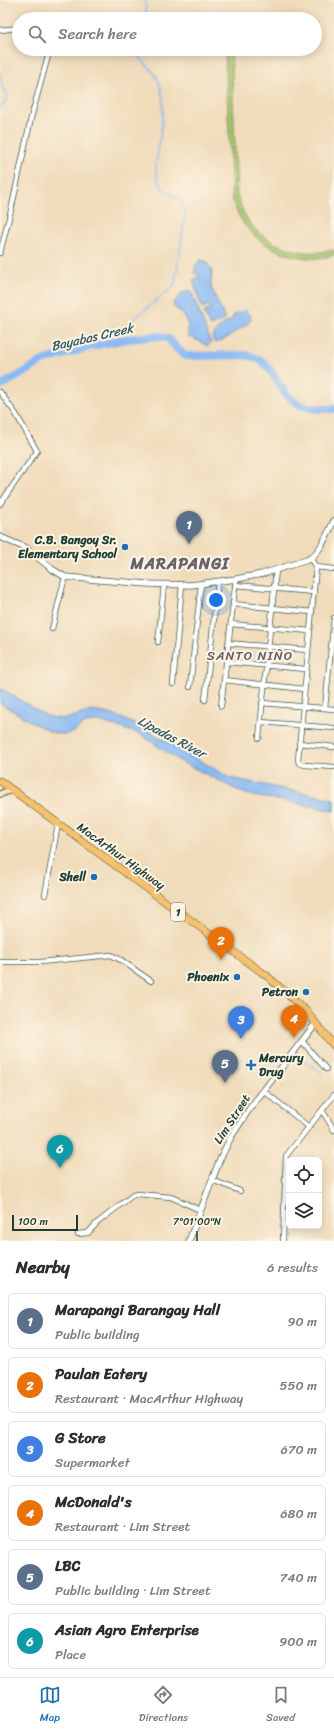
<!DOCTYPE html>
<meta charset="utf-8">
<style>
body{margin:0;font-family:Sriracha,sans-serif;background:#f2f2f3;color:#2b2b33}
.controls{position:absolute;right:12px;bottom:12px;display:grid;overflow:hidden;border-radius:6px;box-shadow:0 2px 10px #0003}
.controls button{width:36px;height:36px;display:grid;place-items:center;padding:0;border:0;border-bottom:1px solid #e1e1e2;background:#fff;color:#2b2b33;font:20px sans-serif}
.scale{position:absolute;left:12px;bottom:10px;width:66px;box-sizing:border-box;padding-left:4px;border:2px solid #1f3d34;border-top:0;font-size:11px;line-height:14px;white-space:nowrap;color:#1f3d34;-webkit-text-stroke:3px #fcf5e5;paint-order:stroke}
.you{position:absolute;left:216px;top:600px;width:14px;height:14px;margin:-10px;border:3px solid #fff;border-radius:50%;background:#1a73e8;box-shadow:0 0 0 6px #1a73e833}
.badge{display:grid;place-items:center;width:26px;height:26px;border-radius:50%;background:#1f6fb2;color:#fff;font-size:13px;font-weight:700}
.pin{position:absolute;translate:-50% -33px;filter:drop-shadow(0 1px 2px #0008)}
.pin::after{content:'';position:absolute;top:21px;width:14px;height:12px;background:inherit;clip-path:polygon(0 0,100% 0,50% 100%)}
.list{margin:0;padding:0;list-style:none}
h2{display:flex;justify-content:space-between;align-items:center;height:52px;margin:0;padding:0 16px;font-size:17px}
h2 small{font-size:13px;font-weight:400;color:#7c7c81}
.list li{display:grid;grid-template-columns:26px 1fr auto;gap:12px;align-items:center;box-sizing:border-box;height:56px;margin:0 8px 8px;padding:0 8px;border:1px solid #e1e1e2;border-radius:6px}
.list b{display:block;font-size:15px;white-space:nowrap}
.list p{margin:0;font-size:13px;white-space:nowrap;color:#7c7c81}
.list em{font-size:13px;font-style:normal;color:#7c7c81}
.icon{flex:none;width:22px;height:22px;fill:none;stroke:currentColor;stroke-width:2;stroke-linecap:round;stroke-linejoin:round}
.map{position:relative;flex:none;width:334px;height:1241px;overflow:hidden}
.search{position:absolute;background:#fff;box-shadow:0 2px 10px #0003;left:12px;right:12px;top:12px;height:44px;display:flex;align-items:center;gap:10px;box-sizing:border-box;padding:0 14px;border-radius:22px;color:#7c7c81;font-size:15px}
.sheet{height:436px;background:#fff}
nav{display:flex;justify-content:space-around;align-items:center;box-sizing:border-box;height:56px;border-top:1px solid #e1e1e2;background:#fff;font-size:11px;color:#7c7c81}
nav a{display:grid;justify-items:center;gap:2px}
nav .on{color:#1f6fb2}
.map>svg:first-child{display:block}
.green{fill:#a7c36a;stroke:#63804f}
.water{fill:#88b9f4;stroke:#547b94}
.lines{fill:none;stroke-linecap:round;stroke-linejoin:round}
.stream{stroke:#88b9f4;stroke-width:1.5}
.river{stroke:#88b9f4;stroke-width:8}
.minor-casing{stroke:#3e5548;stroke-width:6}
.tertiary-casing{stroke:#3e5548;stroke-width:7}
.secondary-casing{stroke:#3e5548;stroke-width:8}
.trunk-casing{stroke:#3e5548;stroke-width:8}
.minor{stroke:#fff;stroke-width:4.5}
.tertiary{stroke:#fff;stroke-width:5.5}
.secondary{stroke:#fce6c4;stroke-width:6}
.trunk{stroke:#f7c06c;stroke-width:7}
.ticks{fill:none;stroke:#1f3d34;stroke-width:1.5}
.poi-dot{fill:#1f6fb2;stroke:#fcf5e5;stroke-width:1.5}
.labels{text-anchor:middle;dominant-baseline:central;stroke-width:4;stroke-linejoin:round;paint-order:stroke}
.shield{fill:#fcf5e5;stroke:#617469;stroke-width:1}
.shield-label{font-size:11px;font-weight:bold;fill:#1f3d34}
.poi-label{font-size:12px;font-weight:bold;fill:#1f3d34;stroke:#fcf5e5;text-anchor:end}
.street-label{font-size:12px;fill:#1f3d34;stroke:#fcf5e5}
.water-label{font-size:13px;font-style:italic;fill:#395c64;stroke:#fcf5e5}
.neighbourhood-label{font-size:13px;letter-spacing:1px;fill:#68626b;stroke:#fcf5e5}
.district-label{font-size:16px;font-weight:bold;letter-spacing:1px;fill:#68626b;stroke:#fcf5e5}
.ticks-label{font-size:10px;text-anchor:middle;fill:#1f3d34;stroke:#fcf5e5;stroke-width:4;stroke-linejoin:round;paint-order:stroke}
</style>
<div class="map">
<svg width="334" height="1241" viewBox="0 0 334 1241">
<rect width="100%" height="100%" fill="#fcf5e5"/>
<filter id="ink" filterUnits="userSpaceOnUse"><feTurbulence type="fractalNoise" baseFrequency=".025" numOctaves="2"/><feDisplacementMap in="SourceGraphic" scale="8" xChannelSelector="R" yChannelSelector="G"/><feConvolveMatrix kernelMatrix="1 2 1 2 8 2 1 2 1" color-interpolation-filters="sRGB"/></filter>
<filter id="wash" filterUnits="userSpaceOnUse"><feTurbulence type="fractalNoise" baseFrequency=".012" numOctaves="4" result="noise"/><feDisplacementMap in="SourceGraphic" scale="16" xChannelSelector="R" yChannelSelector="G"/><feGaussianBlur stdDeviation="0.9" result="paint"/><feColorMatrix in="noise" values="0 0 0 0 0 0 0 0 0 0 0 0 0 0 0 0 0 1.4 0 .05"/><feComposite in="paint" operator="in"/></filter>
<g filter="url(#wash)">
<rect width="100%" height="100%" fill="#f0dbba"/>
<!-- green -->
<path class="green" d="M 225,49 L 231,49 L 237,197 C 240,203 242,211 246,217 C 263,246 303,258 334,250 L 334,255 C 301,265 261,250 242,221 C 237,214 235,206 232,198 Z"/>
<!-- water -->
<path class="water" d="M 200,260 L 206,261 L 212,271 L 211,287 L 225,319 L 210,326 L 204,313 L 211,307 L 209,305 L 202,308 L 193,280 L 201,275 L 194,273 L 196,265 Z
M 191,291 L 211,343 L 208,346 L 193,338 L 188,337 C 188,329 189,319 181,313 C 177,309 175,309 173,304 L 182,293 Z
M 245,310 L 250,314 L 251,320 C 248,324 245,325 241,328 C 231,335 226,340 214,343 L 212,336 C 219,330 221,322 231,321 L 234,315 Z
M 0,688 L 45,715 L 53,718 L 65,719 L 92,711 L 105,713 L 119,717 L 147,730 L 230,778 L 334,799 L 334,811 L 290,802 L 253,796 L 241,792 L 178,760 L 140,734 L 102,722 L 93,722 L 85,723 L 74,732 L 67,734 L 60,734 L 51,732 L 33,723 L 0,703 Z"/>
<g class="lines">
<!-- stream -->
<path class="stream" d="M 143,19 L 146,13 L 145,0
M 0,73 L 1,86 L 6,92 L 7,99 L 0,108
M 111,342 L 137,316 L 172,288 L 175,283 L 185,217 C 185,215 185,210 184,208 C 178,190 154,196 156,164 C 159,139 170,98 156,76 C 149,65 140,62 135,49
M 297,1055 L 322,1074"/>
<!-- river -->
<path class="river" d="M 0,386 L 27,371 L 42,361 L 101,344 L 127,339 L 159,336 L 169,339 L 177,349 L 186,356 L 246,355 C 252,357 259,358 263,362 C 278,376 282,399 303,406 C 313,410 323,409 334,409"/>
</g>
</g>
<g filter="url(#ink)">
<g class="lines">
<!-- minor casing -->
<g class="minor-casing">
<path id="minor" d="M 0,30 L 19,28
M 0,253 L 12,206 L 31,118 L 50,49
M 0,392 L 16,414 L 37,451 L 0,504
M 310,558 L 316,567 L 298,760 L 299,763 L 305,765 L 334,767
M 316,567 L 334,569
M 235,585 L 314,592
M 233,604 L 312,612
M 231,624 L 310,631
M 52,629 L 65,577
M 158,642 L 164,585
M 228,643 L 308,650
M 226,662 L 306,669
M 224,680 L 304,689
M 173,684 L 182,585
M 190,687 L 201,584
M 205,700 L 218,581
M 262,703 L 334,709
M 221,706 L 236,579
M 325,708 L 334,618
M 261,722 L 334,728
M 259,738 L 276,570
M 299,743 L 334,747
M 45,895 L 58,824
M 0,962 L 40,962 L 111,955 L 121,960 L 151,981
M 302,1041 L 326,1069
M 264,1091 L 309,1127
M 322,1110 L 334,1130
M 212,1180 L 240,1191
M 78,1234 L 88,1233 L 97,1223 L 133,1195 L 137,1194 L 171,1197 L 200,1210
M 283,1241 L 286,1156 L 334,1095"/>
</g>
<!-- tertiary casing -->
<g class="tertiary-casing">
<path id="tertiary" d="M 0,537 L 26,548 L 52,569 L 65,577 L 148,584 L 191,585 L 236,579 L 262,574 L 307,560 C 320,554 327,534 334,521
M 189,1241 L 220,1159 L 231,1137 L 250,1108 L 316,1023"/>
</g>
<!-- secondary casing -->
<g class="secondary-casing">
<path id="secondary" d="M 0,794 L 11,790"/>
</g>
<!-- trunk casing -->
<g class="trunk-casing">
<path id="trunk" d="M 0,781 L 267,976 L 305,1010 L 334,1046"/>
</g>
<!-- minor -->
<use href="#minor" class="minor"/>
<!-- tertiary -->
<use href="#tertiary" class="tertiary"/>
<!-- secondary -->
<use href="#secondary" class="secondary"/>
<!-- trunk -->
<use href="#trunk" class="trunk"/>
</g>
</g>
<!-- ticks -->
<path class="ticks" d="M 197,1241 L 197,1231"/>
<!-- markers -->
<g class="poi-dot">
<circle cx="125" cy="547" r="4"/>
<circle cx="94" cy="877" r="4"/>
<circle cx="237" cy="977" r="4"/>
<circle cx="306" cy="992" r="4"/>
<path d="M249 1059h4v4h4v4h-4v4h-4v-4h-4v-4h4z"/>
</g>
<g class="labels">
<!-- shield labels -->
<rect class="shield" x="171" y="903" width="14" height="18" rx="3"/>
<g class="shield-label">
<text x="178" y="912">1</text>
</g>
<!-- poi labels -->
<g class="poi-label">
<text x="117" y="540">C.B. Bangoy Sr.<tspan x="117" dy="14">Elementary School</tspan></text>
<text x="86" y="877">Shell</text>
<text x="229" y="977">Phoenix</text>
<text x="298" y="992">Petron</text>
<text x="259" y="1058" text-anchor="start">Mercury<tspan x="259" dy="14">Drug</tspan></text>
</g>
<!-- street labels -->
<g class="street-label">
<text transform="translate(121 856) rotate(36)">MacArthur Highway</text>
<text transform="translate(232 1119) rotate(-57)">Lim Street</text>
</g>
<!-- water labels -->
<g class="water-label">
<text transform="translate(92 337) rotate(-13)">Bayabas Creek</text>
<text transform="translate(172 737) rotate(28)">Lipadas River</text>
</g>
<!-- neighbourhood labels -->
<g class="neighbourhood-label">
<text x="250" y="655">SANTO NIÑO</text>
</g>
<!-- district labels -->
<g class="district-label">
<text x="180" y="563">MARAPANGI</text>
</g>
</g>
<g class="ticks-label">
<text x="197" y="1225">7°01'00"N</text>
</g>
</svg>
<div class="controls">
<button><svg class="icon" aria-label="locate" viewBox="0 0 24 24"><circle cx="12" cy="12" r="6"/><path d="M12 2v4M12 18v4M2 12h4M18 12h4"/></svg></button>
<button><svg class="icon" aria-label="layers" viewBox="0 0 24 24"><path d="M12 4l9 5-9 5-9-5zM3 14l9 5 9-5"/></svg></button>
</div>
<div class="scale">100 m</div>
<div class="you"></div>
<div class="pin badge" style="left:189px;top:544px;background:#5c6f8a">1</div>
<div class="pin badge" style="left:221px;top:960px;background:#e8710a">2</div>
<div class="pin badge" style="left:241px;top:1039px;background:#3f7fe0">3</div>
<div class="pin badge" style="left:294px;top:1038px;background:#e8710a">4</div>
<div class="pin badge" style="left:225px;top:1083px;background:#5c6f8a">5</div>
<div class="pin badge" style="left:60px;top:1168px;background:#0f9aa8">6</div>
<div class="search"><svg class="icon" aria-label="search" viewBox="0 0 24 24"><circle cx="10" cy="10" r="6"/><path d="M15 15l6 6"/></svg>Search here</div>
</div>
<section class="sheet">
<h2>Nearby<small>6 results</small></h2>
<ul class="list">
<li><span class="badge" style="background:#5c6f8a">1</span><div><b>Marapangi Barangay Hall</b><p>Public building</p></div><em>90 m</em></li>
<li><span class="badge" style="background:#e8710a">2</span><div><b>Paulan Eatery</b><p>Restaurant · MacArthur Highway</p></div><em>550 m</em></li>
<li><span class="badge" style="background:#3f7fe0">3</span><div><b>G Store</b><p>Supermarket</p></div><em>670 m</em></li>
<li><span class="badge" style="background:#e8710a">4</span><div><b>McDonald's</b><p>Restaurant · Lim Street</p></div><em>680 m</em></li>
<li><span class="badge" style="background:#5c6f8a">5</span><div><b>LBC</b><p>Public building · Lim Street</p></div><em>740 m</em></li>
<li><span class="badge" style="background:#0f9aa8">6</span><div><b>Asian Agro Enterprise</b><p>Place</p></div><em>900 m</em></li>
</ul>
</section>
<nav>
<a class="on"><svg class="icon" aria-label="map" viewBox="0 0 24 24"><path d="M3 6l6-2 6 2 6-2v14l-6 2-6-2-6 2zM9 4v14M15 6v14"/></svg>Map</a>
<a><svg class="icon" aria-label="directions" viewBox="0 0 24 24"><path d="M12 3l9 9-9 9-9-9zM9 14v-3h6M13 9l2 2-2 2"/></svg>Directions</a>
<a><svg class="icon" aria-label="saved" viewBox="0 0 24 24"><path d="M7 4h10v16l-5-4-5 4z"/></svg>Saved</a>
</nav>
